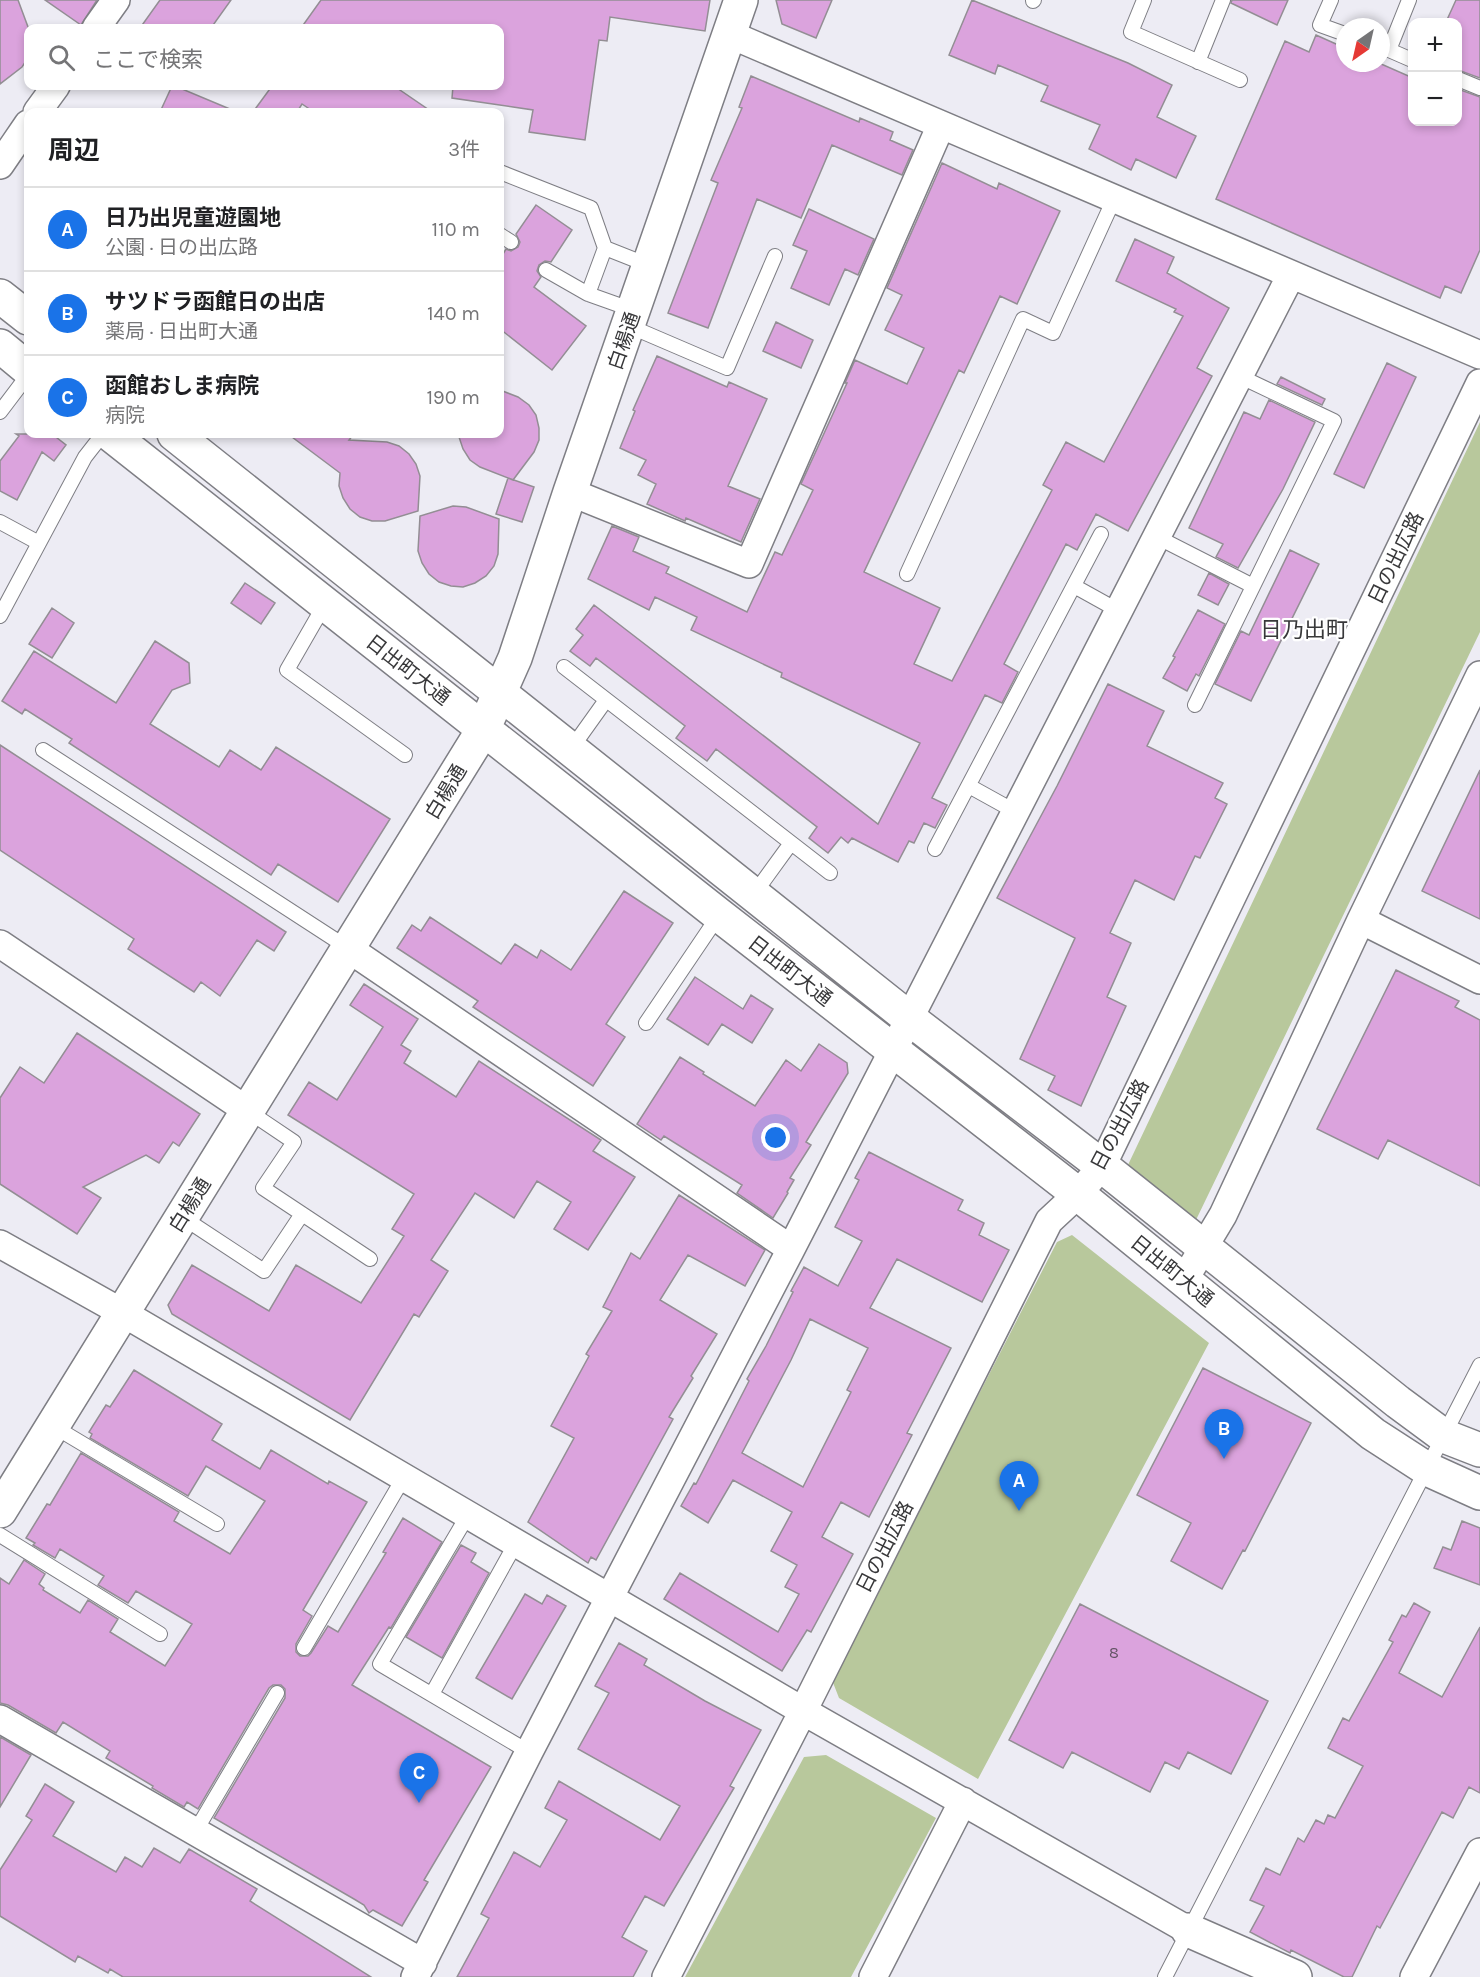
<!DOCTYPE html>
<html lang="ja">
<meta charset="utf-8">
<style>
body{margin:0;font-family:Karla,"Noto Sans JP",sans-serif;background:#f2f2f2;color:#202124}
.controls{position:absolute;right:18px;top:18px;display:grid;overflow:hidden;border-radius:12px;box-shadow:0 3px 9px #0003}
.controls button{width:54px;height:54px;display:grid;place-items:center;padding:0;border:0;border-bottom:2px solid #e0e0e0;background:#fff;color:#202124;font:30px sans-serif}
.compass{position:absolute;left:1336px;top:18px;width:54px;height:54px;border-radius:50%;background:#fff;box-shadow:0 3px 9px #0003;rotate:214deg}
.you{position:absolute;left:776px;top:1138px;width:21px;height:21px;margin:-15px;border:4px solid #fff;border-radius:50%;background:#1a73e8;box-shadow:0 0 0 9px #1a73e833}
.badge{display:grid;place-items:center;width:39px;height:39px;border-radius:50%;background:#1a73e8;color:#fff;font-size:20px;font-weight:700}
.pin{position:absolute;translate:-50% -50px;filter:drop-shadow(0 2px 3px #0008)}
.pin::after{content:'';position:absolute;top:32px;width:21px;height:18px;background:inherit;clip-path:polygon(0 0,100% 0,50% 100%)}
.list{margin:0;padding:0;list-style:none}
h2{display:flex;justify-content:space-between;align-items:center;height:78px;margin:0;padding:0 24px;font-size:26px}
h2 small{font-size:20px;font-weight:400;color:#757577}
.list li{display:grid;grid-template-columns:39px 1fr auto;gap:18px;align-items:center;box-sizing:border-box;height:84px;padding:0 24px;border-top:2px solid #e0e0e0}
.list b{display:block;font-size:22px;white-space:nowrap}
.list p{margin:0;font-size:20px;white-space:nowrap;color:#757577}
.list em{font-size:20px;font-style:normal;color:#757577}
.icon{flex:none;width:33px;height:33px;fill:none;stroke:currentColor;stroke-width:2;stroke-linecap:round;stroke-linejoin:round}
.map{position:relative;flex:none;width:1480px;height:1977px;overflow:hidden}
.search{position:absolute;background:#fff;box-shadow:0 3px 9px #0003;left:24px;top:24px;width:480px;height:66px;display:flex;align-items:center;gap:15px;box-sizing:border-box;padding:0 21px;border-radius:12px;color:#757577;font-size:22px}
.panel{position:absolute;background:#fff;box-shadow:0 3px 9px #0003;left:24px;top:108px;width:480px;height:330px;border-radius:12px}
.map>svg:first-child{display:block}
.green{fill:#b8c89c}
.building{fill:#dba3dd;stroke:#938e94;stroke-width:1.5;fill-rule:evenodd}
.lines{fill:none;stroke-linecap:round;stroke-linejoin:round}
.service-casing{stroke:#7e7e84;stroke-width:16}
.minor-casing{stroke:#7e7e84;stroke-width:30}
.tertiary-casing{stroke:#7e7e84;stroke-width:36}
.service{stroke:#fff;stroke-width:14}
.minor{stroke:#fff;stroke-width:27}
.tertiary{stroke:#fff;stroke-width:33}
.labels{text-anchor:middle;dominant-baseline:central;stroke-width:4.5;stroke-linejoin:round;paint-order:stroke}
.number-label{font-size:16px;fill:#615363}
.street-label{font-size:20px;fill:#38383a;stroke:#fff}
.quarter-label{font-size:22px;fill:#38383a;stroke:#fff}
</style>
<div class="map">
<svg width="1480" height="1977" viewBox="0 0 1480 1977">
<rect width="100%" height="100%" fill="#edecf4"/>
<!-- green -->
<path class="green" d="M 1480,422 L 1480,632 L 1195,1222 L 1127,1167 Z
M 1072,1235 L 1209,1343 L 978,1779 L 839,1698 L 832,1680 L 1057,1242 Z
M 826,1755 L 936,1818 L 851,1977 L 685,1977 L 804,1757 Z"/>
<!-- building -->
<path class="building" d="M 0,0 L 18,0 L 28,27 L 28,58 L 22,67 L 0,84 Z
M 45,0 L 97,0 L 81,25 Z
M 160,0 L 231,0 L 211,28 L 140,28 Z
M 321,0 L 710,0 L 705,31 L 610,17 L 607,41 L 599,40 L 585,140 L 529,132 L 533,110 L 452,98 L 453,86 L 500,86 L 500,28 L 301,28 Z
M 776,0 L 832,0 L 816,38 L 782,24 Z
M 972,0 L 1128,63 L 1172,85 L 1157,117 L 1196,136 L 1176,178 L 1136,159 L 1131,170 L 1089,149 L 1100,125 L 1041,101 L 1048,86 L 998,65 L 995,74 L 949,55 Z
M 1232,0 L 1288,0 L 1277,25 L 1231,3 Z
M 1456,0 L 1480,0 L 1480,78 L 1458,70 L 1458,22 L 1446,22 Z
M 1316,35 L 1345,48 L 1345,63 L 1379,63 L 1413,78 L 1413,122 L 1458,122 L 1458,89 L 1480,97 L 1480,250 L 1461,293 L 1445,286 L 1440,298 L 1216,199 L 1285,41 L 1309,52 Z
M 751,76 L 859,122 L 860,118 L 893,132 L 890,140 L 913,150 L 902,175 L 832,145 L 801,218 L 757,199 L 708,328 L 668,313 L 718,183 L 711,180 L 742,108 L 739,107 Z
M 172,86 L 175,86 L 237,112 L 160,112 Z
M 272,86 L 394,86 L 432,112 L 314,112 L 302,104 L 297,112 L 253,112 Z
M 942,163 L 997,189 L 999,183 L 1060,211 L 1017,304 L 1000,296 L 964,373 L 959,370 L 864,572 L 940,608 L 914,664 L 952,681 L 1052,490 L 1043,485 L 1066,442 L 1104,462 L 1183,316 L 1174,312 L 1176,309 L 1116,281 L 1135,239 L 1174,257 L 1167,273 L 1229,308 L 1197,368 L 1212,376 L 1128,531 L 1096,514 L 1077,550 L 1066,544 L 1004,664 L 1018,672 L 1002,703 L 985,695 L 932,798 L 947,805 L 935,828 L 924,823 L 914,843 L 909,841 L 898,862 L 852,838 L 848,843 L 841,837 L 828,853 L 809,838 L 817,827 L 716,749 L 707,761 L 676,738 L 685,726 L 596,658 L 590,666 L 570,651 L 583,635 L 576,629 L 594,605 L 878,824 L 920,743 L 781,677 L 782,673 L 691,630 L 697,617 L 655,597 L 649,610 L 588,579 L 612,526 L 639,537 L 633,551 L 669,567 L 666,573 L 747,612 L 775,552 L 782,555 L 813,490 L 801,484 L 847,383 L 845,383 L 855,360 L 907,384 L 924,348 L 885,330 L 902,295 L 887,288 Z
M 536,205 L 572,230 L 551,262 L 545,261 L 539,265 L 537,271 L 541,277 L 534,287 L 586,326 L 552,370 L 500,329 L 500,259 L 506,249 L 511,251 L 518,247 L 520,242 L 516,234 Z
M 809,209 L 874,239 L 858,275 L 845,269 L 829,305 L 791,288 L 807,251 L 793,245 Z
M 776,322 L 813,340 L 801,368 L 763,351 Z
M 657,356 L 727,387 L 729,382 L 767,399 L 728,486 L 760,499 L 741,542 L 686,518 L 685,521 L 647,504 L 656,484 L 638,475 L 646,460 L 620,448 L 635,411 L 633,410 Z
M 1387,363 L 1416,377 L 1364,488 L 1334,474 Z
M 1281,377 L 1325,399 L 1322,405 L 1277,384 Z
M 500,390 L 518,397 L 529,405 L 536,415 L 539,428 L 539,440 L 534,452 L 513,480 L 480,467 L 470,460 L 463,449 L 458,434 L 500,434 Z
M 1269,400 L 1315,422 L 1283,489 L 1238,568 L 1216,557 L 1223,544 L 1189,528 L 1244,412 L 1260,419 Z
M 16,434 L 52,434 L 66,445 L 54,461 L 42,452 L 17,500 L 0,491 L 0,461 L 19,436 Z
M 288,434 L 354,434 L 349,440 L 387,442 L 399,446 L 409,454 L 416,464 L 420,476 L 418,511 L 385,521 L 372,521 L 360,517 L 350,509 L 343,498 L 339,486 L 340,473 Z
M 508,478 L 534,487 L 522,522 L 496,514 Z
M 453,506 L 466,507 L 499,519 L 498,554 L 494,566 L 486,576 L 475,583 L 463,587 L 451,586 L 439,582 L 429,574 L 422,563 L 418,551 L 420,516 Z
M 1290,550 L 1319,564 L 1251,701 L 1215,684 L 1241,631 L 1249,635 Z
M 1209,573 L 1229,584 L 1218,605 L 1198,595 Z
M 245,583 L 275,603 L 261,624 L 231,603 Z
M 52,608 L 74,623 L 52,658 L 29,644 Z
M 1198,610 L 1225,624 L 1199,676 L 1196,674 L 1187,691 L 1163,678 L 1175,657 L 1173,656 Z
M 155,641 L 189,663 L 190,683 L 172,690 L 150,724 L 219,767 L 230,750 L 261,770 L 276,747 L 390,819 L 338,902 L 278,864 L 271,875 L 69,743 L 72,739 L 25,709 L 22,714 L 2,701 L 34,651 L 116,703 Z
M 1108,684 L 1164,711 L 1147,746 L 1223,783 L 1215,798 L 1227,804 L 1200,858 L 1195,856 L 1174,900 L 1135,880 L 1110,933 L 1131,943 L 1107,997 L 1126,1006 L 1081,1106 L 1048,1090 L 1055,1076 L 1020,1059 L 1075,938 L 997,898 L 1057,786 Z
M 0,745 L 286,932 L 274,951 L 257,940 L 220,996 L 201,982 L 194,992 L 128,949 L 134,939 L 0,850 Z
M 1480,770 L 1480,919 L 1422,891 Z
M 624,891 L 673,923 L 606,1024 L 625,1037 L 593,1086 L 473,1007 L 478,1001 L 397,948 L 412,925 L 421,931 L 430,917 L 501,964 L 515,944 L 537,958 L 541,950 L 571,970 Z
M 1396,970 L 1459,1001 L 1455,1007 L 1480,1020 L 1480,1186 L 1388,1140 L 1378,1159 L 1317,1129 Z
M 695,977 L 743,1009 L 751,995 L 773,1009 L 752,1043 L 722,1024 L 708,1045 L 667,1019 Z
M 364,984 L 418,1019 L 401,1045 L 411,1051 L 404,1063 L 456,1097 L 479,1061 L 601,1140 L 593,1151 L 635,1177 L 588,1250 L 554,1229 L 571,1202 L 537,1181 L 514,1218 L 475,1193 L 431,1260 L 448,1271 L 419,1317 L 414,1314 L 350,1420 L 172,1314 L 168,1305 L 192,1265 L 269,1311 L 296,1265 L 361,1303 L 404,1236 L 392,1229 L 414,1194 L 288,1115 L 309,1082 L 337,1100 L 383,1027 L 350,1005 Z
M 77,1033 L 200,1114 L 179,1146 L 173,1142 L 159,1163 L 146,1155 L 83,1187 L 101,1198 L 77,1234 L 0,1184 L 0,1098 L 20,1067 L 44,1083 Z
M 819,1044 L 847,1063 L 848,1073 L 806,1142 L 811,1145 L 790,1178 L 794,1180 L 787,1192 L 788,1193 L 773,1218 L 737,1193 L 742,1185 L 664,1136 L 661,1140 L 637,1124 L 680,1057 L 704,1072 L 703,1074 L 755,1106 L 786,1060 L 801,1071 Z
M 869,1152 L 963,1200 L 958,1210 L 984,1223 L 979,1235 L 1009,1250 L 982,1302 L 897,1259 L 870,1308 L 951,1348 L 907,1433 L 912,1435 L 869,1517 L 841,1502 L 822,1537 L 853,1554 L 811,1632 L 807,1630 L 782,1671 L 664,1599 L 680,1573 L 778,1632 L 799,1594 L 785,1587 L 797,1565 L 771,1551 L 792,1512 L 733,1480 L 708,1523 L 681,1506 L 694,1483 L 696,1484 L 749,1381 L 747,1379 L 766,1346 L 793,1292 L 791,1291 L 804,1267 L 838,1286 L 862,1241 L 835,1227 L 859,1180 L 855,1178 ZM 810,1319 L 868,1348 L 847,1390 L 851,1392 L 803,1487 L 742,1453 L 791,1360 Z
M 679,1195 L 765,1250 L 745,1286 L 688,1255 L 660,1300 L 717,1334 L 691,1376 L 693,1378 L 669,1417 L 673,1419 L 596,1560 L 591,1557 L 588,1563 L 528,1522 L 574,1438 L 551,1426 L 589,1356 L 586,1354 L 612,1311 L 603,1307 L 631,1253 L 640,1259 Z
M 1203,1368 L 1311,1423 L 1245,1551 L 1243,1550 L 1222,1589 L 1171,1561 L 1191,1523 L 1137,1495 Z
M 134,1370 L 222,1424 L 212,1440 L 260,1469 L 271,1450 L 328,1484 L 329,1481 L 367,1502 L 303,1610 L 312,1616 L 296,1644 L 296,1652 L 300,1656 L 308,1656 L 311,1653 L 328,1626 L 338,1632 L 386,1553 L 383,1552 L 403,1518 L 442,1542 L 391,1628 L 389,1627 L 352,1685 L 491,1767 L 424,1880 L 428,1882 L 402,1926 L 373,1910 L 369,1913 L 364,1905 L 354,1899 L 214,1818 L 285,1698 L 285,1689 L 281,1685 L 273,1685 L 269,1688 L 198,1809 L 187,1802 L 184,1807 L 152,1788 L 153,1786 L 106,1758 L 110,1751 L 63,1722 L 56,1733 L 8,1705 L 0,1703 L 0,1578 L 9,1584 L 24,1560 L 45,1574 L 39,1584 L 44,1588 L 43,1590 L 80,1613 L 88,1600 L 118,1619 L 110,1632 L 165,1666 L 192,1624 L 136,1591 L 128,1603 L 98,1585 L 104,1576 L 60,1549 L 55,1558 L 33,1545 L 35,1543 L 26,1538 L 47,1504 L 50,1505 L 81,1453 L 179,1512 L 174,1521 L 230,1554 L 265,1501 L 206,1466 L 188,1496 L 90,1438 L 92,1434 L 89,1432 L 106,1405 L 110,1407 Z
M 1462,1521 L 1480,1528 L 1480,1585 L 1434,1568 L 1443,1547 L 1451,1550 Z
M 461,1545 L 476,1553 L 471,1562 L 489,1573 L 442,1658 L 406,1637 Z
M 525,1594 L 542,1604 L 547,1595 L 566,1606 L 512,1699 L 476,1678 Z
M 1414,1603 L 1430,1612 L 1399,1673 L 1442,1697 L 1480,1627 L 1480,1793 L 1469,1787 L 1453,1818 L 1442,1812 L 1380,1928 L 1377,1926 L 1352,1977 L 1344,1977 L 1291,1950 L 1290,1953 L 1250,1932 L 1264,1906 L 1250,1900 L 1266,1868 L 1280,1875 L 1298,1838 L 1304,1842 L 1316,1820 L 1324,1824 L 1328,1815 L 1335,1818 L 1363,1766 L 1328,1748 L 1343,1718 L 1349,1721 L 1393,1642 L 1389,1640 L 1402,1615 L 1406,1617 Z
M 1080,1604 L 1268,1701 L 1231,1774 L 1188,1752 L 1179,1769 L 1165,1762 L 1150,1792 L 1072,1752 L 1063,1768 L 1009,1740 Z
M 619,1643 L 647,1659 L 644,1665 L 705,1701 L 761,1730 L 730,1786 L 734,1788 L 664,1906 L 645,1896 L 622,1937 L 647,1951 L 633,1977 L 457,1977 L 489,1918 L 481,1914 L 514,1852 L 540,1867 L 567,1820 L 545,1808 L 559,1781 L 660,1840 L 680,1806 L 578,1749 L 609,1693 L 595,1686 Z
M 0,1737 L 31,1755 L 0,1807 Z
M 45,1784 L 74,1802 L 53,1836 L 116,1872 L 125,1857 L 142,1867 L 154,1848 L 180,1863 L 189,1849 L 257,1889 L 250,1901 L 371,1977 L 123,1977 L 110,1969 L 108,1973 L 78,1956 L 75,1962 L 0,1916 L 0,1870 L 32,1820 L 26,1816 Z"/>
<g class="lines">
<!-- service casing -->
<g class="service-casing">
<path id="service" d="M 1144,0 L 1131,32 L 1240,80
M 1331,0 L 1320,25 L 1345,34
M 1033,1 L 1034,0
M 1381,47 L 1389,50 L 1409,0
M 1389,50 L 1412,60
M 1198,62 L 1223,0
M 1458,79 L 1480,88
M 500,172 L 591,208 L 605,248
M 500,235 L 511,242
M 546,270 L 588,294
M 633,310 L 588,294 L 605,248 L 648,265
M 629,326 L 727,368 L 775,256
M 0,412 L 28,375
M 0,522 L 39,543
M 1157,537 L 1253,586
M 907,574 L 1023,319 L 1053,333 L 1114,199
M 1074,586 L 1119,611
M 325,604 L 287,670 L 405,755
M 0,616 L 85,457 L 103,434
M 564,667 L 830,873
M 1195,705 L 1334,421 L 1239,376
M 571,749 L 606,700
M 43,750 L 348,948
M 969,786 L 1016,812
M 935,849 L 1101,534
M 754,894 L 791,843
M 646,1023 L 719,915
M 248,1111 L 294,1142 L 263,1188 L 370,1259
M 182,1217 L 264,1271 L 302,1214
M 53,1426 L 217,1524
M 468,1515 L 380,1664 L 529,1752
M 0,1535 L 160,1634
M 304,1648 L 404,1477
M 432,1694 L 516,1543
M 195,1832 L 277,1693
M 1165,1977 L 1480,1365"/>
</g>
<!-- minor casing -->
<g class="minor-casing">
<path id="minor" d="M 96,28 L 116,0
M 729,34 L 1480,355
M 37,112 L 56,86
M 0,165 L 28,124
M 570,492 L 749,564 L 941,125
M 1361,920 L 1480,980
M 0,944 L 248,1111
M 349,949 L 791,1249
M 0,1244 L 123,1313 L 803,1711 L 1188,1930
M 1184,1280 L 1223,1215 L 1361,920 L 1480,675
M 0,1719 L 423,1963
M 415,1977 L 529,1752 L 791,1249 L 1291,275
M 666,1977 L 803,1711 L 1049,1221 L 1078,1194 L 1102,1166 L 1480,383
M 873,1977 L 963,1801
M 1414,1977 L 1480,1852"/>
</g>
<!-- tertiary casing -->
<g class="tertiary-casing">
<path id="tertiary" d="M 0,296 L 28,318
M 0,346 L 28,369
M 110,434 L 719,915 L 1078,1194 L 1373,1434 L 1427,1469 L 1480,1493
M 174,434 L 910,1019 L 1102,1166 L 1398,1402 L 1444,1436 L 1480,1450
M 0,1511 L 483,730 L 515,658 L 570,492 L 741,0
M 1188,1930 L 1295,1977"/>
</g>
<!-- service -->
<use href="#service" class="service"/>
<!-- minor -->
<use href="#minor" class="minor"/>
<!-- tertiary -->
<use href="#tertiary" class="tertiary"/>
</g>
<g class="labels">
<!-- number labels -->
<g class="number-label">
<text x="1114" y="1652">8</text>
</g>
<!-- street labels -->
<g class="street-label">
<text transform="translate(624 341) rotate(-71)">白楊通</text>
<text transform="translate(1396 558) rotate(-64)">日の出広路</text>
<text transform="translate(408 670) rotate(38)">日出町大通</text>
<text transform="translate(446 792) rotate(-59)">白楊通</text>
<text transform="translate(790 971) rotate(38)">日出町大通</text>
<text transform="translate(1120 1125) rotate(-62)">日の出広路</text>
<text transform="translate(190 1205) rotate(-58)">白楊通</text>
<text transform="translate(1172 1271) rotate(39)">日出町大通</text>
<text transform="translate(885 1547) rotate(-63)">日の出広路</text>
</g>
<!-- quarter labels -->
<g class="quarter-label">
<text x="1304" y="630">日乃出町</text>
</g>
</g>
</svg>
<div class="controls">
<button>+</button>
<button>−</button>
</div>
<svg class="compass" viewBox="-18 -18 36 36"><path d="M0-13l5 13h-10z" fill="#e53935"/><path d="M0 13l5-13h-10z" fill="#757577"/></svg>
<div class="you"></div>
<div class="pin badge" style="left:1019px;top:1511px">A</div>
<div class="pin badge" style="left:1224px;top:1459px">B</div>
<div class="pin badge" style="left:419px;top:1803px">C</div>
<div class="search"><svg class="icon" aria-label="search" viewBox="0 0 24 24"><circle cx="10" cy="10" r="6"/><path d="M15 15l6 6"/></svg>ここで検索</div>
<section class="panel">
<h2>周辺<small>3件</small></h2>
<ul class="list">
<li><span class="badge">A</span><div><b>日乃出児童遊園地</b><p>公園 · 日の出広路</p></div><em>110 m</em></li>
<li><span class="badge">B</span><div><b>サツドラ函館日の出店</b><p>薬局 · 日出町大通</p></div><em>140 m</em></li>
<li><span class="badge">C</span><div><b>函館おしま病院</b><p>病院</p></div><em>190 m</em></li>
</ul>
</section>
</div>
